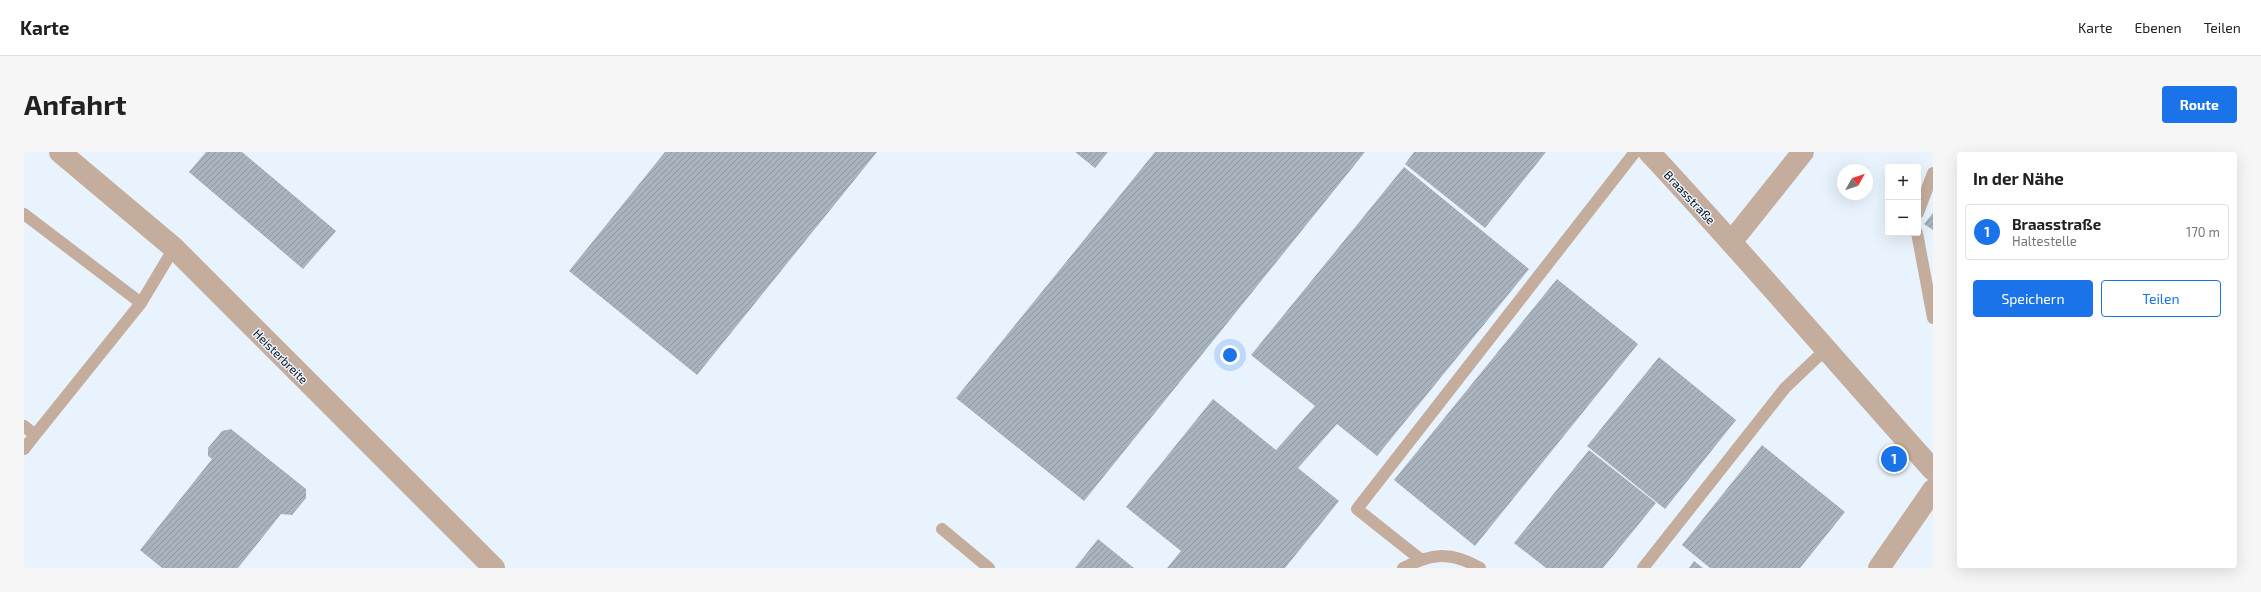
<!DOCTYPE html>
<html lang="de">
<meta charset="utf-8">
<style>
body{margin:0;font-family:"Exo 2",sans-serif;background:#f6f6f6;color:#222}
.controls{position:absolute;right:12px;top:12px;display:grid;overflow:hidden;border-radius:4px;box-shadow:0 4px 16px #0002}
.controls button{width:36px;height:36px;display:grid;place-items:center;padding:0;border:0;border-bottom:1px solid #e0e0e0;background:#fff;color:#222;font:20px sans-serif}
.compass{position:absolute;left:1813px;top:12px;width:36px;height:36px;border-radius:50%;background:#fff;box-shadow:0 4px 16px #0002;rotate:50deg}
.you{position:absolute;left:1206px;top:203px;width:14px;height:14px;margin:-10px;border:3px solid #fff;border-radius:50%;background:#1a73e8;box-shadow:0 0 0 6px #1a73e833}
.badge{display:grid;place-items:center;width:26px;height:26px;border-radius:50%;background:#1a73e8;color:#fff;font-size:13px;font-weight:700}
.pin{position:absolute;translate:-50% -50%;border:2px solid #fff;box-shadow:0 1px 4px #0006}
.list{margin:0;padding:0;list-style:none}
h2{display:flex;justify-content:space-between;align-items:center;height:52px;margin:0;padding:0 16px;font-size:17px}
h2 small{font-size:13px;font-weight:400;color:#767676}
.list li{display:grid;grid-template-columns:26px 1fr auto;gap:12px;align-items:center;box-sizing:border-box;height:56px;margin:0 8px 8px;padding:0 8px;border:1px solid #e0e0e0;border-radius:4px}
.list b{display:block;font-size:15px;white-space:nowrap}
.list p{margin:0;font-size:13px;white-space:nowrap;color:#767676}
.list em{font-size:13px;font-style:normal;color:#767676}
.actions{display:flex;gap:8px;padding:12px 16px}
.actions a{flex:1;padding:9px 0;border:1px solid #1a73e8;border-radius:4px;text-align:center;font-size:14px;color:#1a73e8}
.actions .main{background:#1a73e8;color:#fff}
.map{position:relative;flex:none;width:1909px;height:416px;overflow:hidden;border-radius:4px}
header{display:flex;align-items:center;gap:24px;box-sizing:border-box;height:56px;padding:0 20px;background:#fff;border-bottom:1px solid #e0e0e0}
header strong{font-size:19px}
nav{display:flex;gap:22px;margin-inline-start:auto;font-size:14px}
.intro{display:flex;align-items:center;justify-content:space-between;box-sizing:border-box;height:96px;padding:0 24px}
h1{margin:0;font-size:28px}
.button{padding:10px 18px;border-radius:4px;background:#1a73e8;color:#fff;font-size:14px;font-weight:700}
main{display:flex;gap:24px;padding:0 24px}
aside{flex:1;background:#fff;border-radius:4px;box-shadow:0 4px 16px #0002}
.map>svg:first-child{display:block}
.building{fill:url(#building-hatch)}
.lines{fill:none;stroke-linecap:round;stroke-linejoin:round}
.service{stroke:#c4ad9d;stroke-width:12}
.minor{stroke:#c4ad9d;stroke-width:22}
.labels{text-anchor:middle;dominant-baseline:central;stroke-width:3;stroke-linejoin:round;paint-order:stroke}
.street-label{font-size:12px;fill:#0a0d11;stroke:#e8f3fe}
</style>
<header>
<strong>Karte</strong>
<nav><a>Karte</a><a>Ebenen</a><a>Teilen</a></nav>
</header>
<div class="intro"><h1>Anfahrt</h1><a class="button">Route</a></div>
<main>
<div class="map">
<svg width="1909" height="416" viewBox="0 0 1909 416">
<defs>
<pattern id="building-hatch" width="6" height="6" patternUnits="userSpaceOnUse"><rect width="6" height="6" fill="#a9b3be"/><path d="M-1 1l2-2M0 6l6-6M5 7l2-2" fill="none" stroke="#9099a2"/></pattern>
</defs>
<rect width="100%" height="100%" fill="#e8f3fe"/>
<!-- building -->
<path class="building" d="M 182,0 L 218,0 L 312,79 L 279,117 L 165,20 Z
M 641,0 L 853,0 L 673,223 L 545,119 Z
M 1051,0 L 1084,0 L 1071,16 Z
M 1131,0 L 1341,0 L 1060,349 L 932,246 Z
M 1390,0 L 1522,0 L 1461,76 L 1381,12 Z
M 1380,15 L 1505,117 L 1353,304 L 1313,272 L 1274,316 L 1315,349 L 1261,416 L 1143,416 L 1157,399 L 1102,355 L 1189,247 L 1252,298 L 1291,254 L 1227,203 Z
M 1909,61 L 1909,78 L 1900,72 Z
M 1533,127 L 1614,192 L 1451,394 L 1370,328 Z
M 1635,205 L 1712,268 L 1641,357 L 1563,294 Z
M 207,277 L 282,337 L 282,346 L 268,363 L 257,362 L 214,416 L 138,416 L 116,398 L 188,307 L 184,304 L 184,296 L 198,279 Z
M 1738,293 L 1821,360 L 1776,416 L 1686,416 L 1658,393 Z
M 1565,298 L 1632,351 L 1579,416 L 1522,416 L 1490,391 Z
M 1074,387 L 1110,416 L 1051,416 Z
M 1670,409 L 1679,416 L 1665,416 Z"/>
<g class="lines">
<!-- service -->
<path class="service" d="M 1894,61 L 1909,21
M 0,62 L 117,151
M 1893,81 L 1909,166
M 0,274 L 11,283 L 117,151 L 150,96
M 0,297 L 11,283
M 918,377 L 965,416
M 1396,407 L 1333,357 L 1611,0
M 1379,416 C 1408,401 1427,399 1456,416
M 1619,416 L 1761,236 L 1801,198"/>
<!-- minor -->
<path class="minor" d="M 36,0 L 150,96 L 470,416
M 1625,0 C 1722,104 1814,212 1909,318
M 1708,89 L 1779,0
M 1855,416 L 1909,338"/>
</g>
<g class="labels">
<!-- street labels -->
<g class="street-label">
<text transform="translate(1666 45) rotate(47)">Braasstraße</text>
<text transform="translate(257 204) rotate(45)">Heisterbreite</text>
</g>
</g>
</svg>
<div class="controls">
<button>+</button>
<button>−</button>
</div>
<svg class="compass" viewBox="-18 -18 36 36"><path d="M0-13l5 13h-10z" fill="#e53935"/><path d="M0 13l5-13h-10z" fill="#767676"/></svg>
<div class="you"></div>
<div class="pin badge" style="left:1870px;top:307px">1</div>
</div>
<aside>
<h2>In der Nähe<small></small></h2>
<ul class="list">
<li><span class="badge">1</span><div><b>Braasstraße</b><p>Haltestelle</p></div><em>170 m</em></li>
</ul>
<div class="actions"><a class="main">Speichern</a><a>Teilen</a></div>
</aside>
</main>
